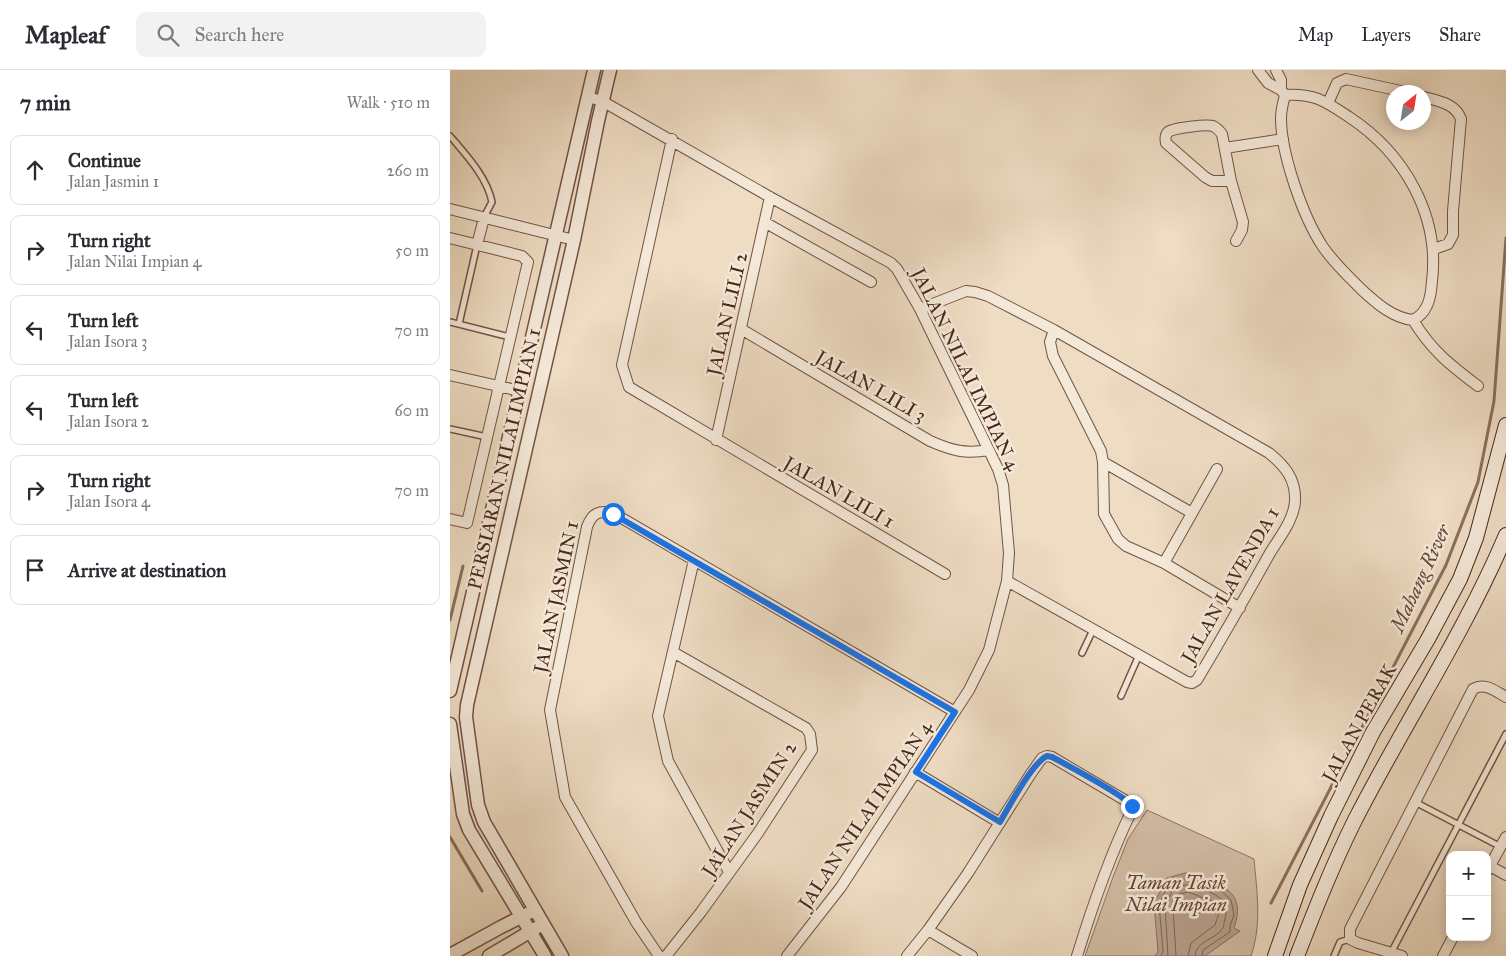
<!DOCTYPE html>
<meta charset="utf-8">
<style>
body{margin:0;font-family:"IM FELL Great Primer",serif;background:#f2f2f3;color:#2b2b33}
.controls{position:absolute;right:15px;bottom:15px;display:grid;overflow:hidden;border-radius:10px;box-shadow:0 2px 12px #0003}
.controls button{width:45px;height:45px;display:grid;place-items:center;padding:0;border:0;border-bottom:1px solid #e1e1e2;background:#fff;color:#2b2b33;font:25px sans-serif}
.compass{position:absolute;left:936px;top:15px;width:45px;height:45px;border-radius:50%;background:#fff;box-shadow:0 2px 12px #0003;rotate:30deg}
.stop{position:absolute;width:15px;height:15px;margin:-11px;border:4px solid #1a73e8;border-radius:50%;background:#fff}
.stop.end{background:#1a73e8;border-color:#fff;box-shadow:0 1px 5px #0008}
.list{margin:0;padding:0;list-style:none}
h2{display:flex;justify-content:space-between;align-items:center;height:65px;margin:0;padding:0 20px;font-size:21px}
h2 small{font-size:16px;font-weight:400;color:#7c7c81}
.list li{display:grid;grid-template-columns:32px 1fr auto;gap:15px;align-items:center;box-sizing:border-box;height:70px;margin:0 10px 10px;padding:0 10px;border:1px solid #e1e1e2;border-radius:10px}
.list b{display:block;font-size:19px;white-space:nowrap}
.list p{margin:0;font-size:16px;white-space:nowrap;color:#7c7c81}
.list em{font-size:16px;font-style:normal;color:#7c7c81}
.icon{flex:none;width:28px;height:28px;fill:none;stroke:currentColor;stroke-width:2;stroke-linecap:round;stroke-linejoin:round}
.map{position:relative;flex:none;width:1056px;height:886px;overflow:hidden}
header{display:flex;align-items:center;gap:30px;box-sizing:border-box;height:70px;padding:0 25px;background:#fff;border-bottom:1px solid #e1e1e2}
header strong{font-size:24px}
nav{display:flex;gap:28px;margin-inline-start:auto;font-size:18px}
.search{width:350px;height:45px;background:#f2f2f3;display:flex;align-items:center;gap:12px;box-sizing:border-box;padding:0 18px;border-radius:10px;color:#7c7c81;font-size:19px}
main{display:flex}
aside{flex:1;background:#fff}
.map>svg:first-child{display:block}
.green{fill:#d2bda6;stroke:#8e7260}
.water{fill:#b69e89;stroke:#8a6e5c}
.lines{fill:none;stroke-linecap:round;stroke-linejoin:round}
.shore{stroke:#806251;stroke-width:1}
.stream{stroke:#8a6e5c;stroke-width:3}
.service-casing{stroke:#725444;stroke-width:8}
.minor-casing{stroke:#725444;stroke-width:12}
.tertiary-casing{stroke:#725444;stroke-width:15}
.secondary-casing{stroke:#492719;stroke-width:16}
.service{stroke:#f4e8d8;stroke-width:5}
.minor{stroke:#f4e8d8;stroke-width:10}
.tertiary{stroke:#f4e8d8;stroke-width:12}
.secondary{stroke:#f4e8d8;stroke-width:14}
.route{stroke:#1a73e8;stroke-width:6}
.labels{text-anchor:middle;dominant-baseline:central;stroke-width:5;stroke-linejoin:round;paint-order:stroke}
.street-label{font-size:19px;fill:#492719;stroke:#f4e8d8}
.park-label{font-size:19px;font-style:italic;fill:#644535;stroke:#f4e8d8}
.water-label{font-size:20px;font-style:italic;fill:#644535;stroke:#f4e8d8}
</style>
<header>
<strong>Mapleaf</strong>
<div class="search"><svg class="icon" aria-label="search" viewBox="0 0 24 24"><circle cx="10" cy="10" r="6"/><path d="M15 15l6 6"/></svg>Search here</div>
<nav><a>Map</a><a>Layers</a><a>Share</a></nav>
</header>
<main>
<aside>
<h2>7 min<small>Walk · 510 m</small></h2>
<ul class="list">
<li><svg class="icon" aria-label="ahead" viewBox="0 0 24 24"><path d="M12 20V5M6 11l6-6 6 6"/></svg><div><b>Continue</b><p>Jalan Jasmin 1</p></div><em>260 m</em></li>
<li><svg class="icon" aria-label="right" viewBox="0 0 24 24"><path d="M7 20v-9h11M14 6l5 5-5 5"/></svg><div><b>Turn right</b><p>Jalan Nilai Impian 4</p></div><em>50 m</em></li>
<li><svg class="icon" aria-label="left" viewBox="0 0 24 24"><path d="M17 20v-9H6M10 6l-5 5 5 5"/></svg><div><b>Turn left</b><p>Jalan Isora 3</p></div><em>70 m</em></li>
<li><svg class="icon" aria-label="left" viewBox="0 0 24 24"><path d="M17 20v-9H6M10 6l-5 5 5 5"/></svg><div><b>Turn left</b><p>Jalan Isora 2</p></div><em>60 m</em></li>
<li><svg class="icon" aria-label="right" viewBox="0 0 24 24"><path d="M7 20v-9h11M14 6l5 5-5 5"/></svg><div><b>Turn right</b><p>Jalan Isora 4</p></div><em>70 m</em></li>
<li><svg class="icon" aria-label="arrive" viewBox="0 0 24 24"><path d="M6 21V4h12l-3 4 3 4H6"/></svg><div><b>Arrive at destination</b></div></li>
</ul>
</aside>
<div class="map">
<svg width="1056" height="886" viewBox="0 0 1056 886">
<rect width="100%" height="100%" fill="#eedcc3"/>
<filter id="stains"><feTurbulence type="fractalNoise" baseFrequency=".004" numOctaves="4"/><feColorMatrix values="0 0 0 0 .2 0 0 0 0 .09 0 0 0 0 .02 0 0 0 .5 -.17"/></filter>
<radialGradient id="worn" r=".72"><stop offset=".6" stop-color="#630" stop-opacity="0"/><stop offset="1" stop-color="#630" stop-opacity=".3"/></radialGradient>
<!-- green -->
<path class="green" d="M 697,740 L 804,789 C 807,822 812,854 801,886 L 635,886 L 663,807 L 678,769 Z"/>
<!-- water -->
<path class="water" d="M 739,802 C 768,814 798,819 784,858 L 790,861 L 755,886 L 705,886 L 708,882 L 704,833 L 717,808 Z"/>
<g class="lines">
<!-- shore -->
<path class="shore" d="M 711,886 L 713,881 L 709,834 L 720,812 L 739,808 L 770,820 L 781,830 L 784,845 L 780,856 L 780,862 L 753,880 L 752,886
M 718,886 L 715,835 L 724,818 C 738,813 741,815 755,820 C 771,827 781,832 774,852 C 774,854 774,857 772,859 C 765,870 746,870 745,886
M 726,886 L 723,837 L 729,824 L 738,822 L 762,831 L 768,837 L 769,843 L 765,855 L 741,873 L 738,886"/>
<!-- stream -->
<path class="stream" d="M 0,550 L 13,496
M 0,767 L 32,821
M 821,833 L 996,495 L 1028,412 L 1044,331 L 1056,168"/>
<!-- service casing -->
<g class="service-casing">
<path id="service" d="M 0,66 C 16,85 37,107 42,132 L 34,147
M 0,252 L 60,267
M 9,254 L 27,175
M 0,359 L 37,367
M 632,583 L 643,560
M 671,626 L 689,585
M 965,732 L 1051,777
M 941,883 L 1056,664
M 884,886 L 890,872 L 900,869"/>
</g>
<!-- minor casing -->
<g class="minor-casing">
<path id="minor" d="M 808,0 L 818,13 L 831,20 L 835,25
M 826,0 L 831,10 L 831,20
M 835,25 C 864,23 875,31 899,47 C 954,83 990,145 982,211 C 981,227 978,243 963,250
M 835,25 C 833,33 831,40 831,48 C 831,84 853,147 873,177 C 884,193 898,206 912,220 C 926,233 943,248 963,250
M 138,27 L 152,31 L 320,127 L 441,193 L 447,199 L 470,239 L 548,399 L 553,415 L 559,483 L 557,511 L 539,580 L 519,620 L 391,817 L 337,886
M 974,27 C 988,31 1005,33 1011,49 L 1003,141 L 1003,165 L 998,174 L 984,179
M 878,33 L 887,13 L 896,9 L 955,22
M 222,69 L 172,295 L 179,317 L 495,504
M 775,78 L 833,69
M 781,111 L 762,111 L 755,107 L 716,73 C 715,68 715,65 718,62 C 723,58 757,54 763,56 C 767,58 769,60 772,64 L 781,111 L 793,152 L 792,160 L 786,171
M 0,139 L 124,170
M 316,153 L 421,212
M 0,168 L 72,186 L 78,192 L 17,453 L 0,449
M 27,175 L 34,148
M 470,239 L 516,221 L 525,222 L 538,226 L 604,260 L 819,383 C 835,396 846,409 845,431 C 844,450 829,468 820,483 C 796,526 772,568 747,610 L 742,613 L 737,612 L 557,511
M 963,250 C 981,280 1000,295 1028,316
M 291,259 L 480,371 C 503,381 515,384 539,380
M 604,260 L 600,272 L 603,286 L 651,381 L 653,392 L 654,444 L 668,469 L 676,476 L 714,493 L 790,538
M 0,305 L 70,321
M 266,370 L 320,127
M 653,392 L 742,443
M 244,490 L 208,646 L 218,691 L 279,802
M 714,493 L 767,399
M 465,702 L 550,753
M 1040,796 L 1056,805
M 1037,801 L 1056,767
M 478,860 L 522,886
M 209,886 L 186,852 L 115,727 L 100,640 L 137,457 C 142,443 149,440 163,443 L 505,642
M 216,886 L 251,842 L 308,763 L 362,680 L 360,664 L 356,658 L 223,582
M 457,886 L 478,860 L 518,803 L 580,705 L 592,688 L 597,686 L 602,687 L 678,732 L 681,736 L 681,742 C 659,788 642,837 627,886
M 952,886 L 908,873 L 900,869 L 900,859 L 1023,619 C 1035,612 1045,621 1056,627
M 993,886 L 1003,867"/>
</g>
<!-- tertiary casing -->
<g class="tertiary-casing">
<path id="tertiary" d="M 0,621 L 144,0
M 0,654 L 13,744 L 19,760 L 95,886
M 0,885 L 51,857 L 79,843
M 39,886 L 86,858
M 112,886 L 34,752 L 28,735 L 16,647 L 17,635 L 124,170 L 148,51 L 160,0"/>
</g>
<!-- secondary casing -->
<g class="secondary-casing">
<path id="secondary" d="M 825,886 L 850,815 L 881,746 L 923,662 L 978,569 L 1010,509 L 1026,468 L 1056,355
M 847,886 C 865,840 883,794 905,750 C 954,654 1014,564 1056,465"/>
</g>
<!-- service -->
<use href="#service" class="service"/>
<!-- minor -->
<use href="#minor" class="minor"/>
<!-- tertiary -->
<use href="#tertiary" class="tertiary"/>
<!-- secondary -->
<use href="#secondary" class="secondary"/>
</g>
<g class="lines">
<!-- route -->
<path class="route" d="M 163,444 L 505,642 L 466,702 L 550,752 C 559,737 582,693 597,686 L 602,687 C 617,695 675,726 682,736"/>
</g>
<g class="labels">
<!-- street labels -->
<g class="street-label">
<text transform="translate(277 244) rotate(-77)">JALAN LILI 2</text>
<text transform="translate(516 299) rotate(64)">JALAN NILAI IMPIAN 4</text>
<text transform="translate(421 316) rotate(30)">JALAN LILI 3</text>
<text transform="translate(54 389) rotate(-77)">PERSIARAN NILAI IMPIAN 1</text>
<text transform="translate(389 422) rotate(30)">JALAN LILI 1</text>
<text transform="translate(780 515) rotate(-60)">JALAN LAVENDA 1</text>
<text transform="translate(106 527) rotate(-78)">JALAN JASMIN 1</text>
<text transform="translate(909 653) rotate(-61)">JALAN PERAK</text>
<text transform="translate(299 739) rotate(-57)">JALAN JASMIN 2</text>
<text transform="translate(415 745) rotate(-56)">JALAN NILAI IMPIAN 4</text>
</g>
<!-- park labels -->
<g class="park-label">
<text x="726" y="812">Taman Tasik<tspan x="726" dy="22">Nilai Impian</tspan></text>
</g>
<!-- water labels -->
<g class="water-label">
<text transform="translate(970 508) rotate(-65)">Mahang River</text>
</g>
</g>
<rect width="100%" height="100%" filter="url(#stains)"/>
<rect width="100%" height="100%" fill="url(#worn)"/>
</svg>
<div class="controls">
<button>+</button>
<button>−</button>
</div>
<svg class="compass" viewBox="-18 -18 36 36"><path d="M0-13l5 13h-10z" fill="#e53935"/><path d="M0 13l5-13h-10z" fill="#7c7c81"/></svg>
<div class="stop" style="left:163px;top:444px"></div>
<div class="stop end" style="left:682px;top:736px"></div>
</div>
</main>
